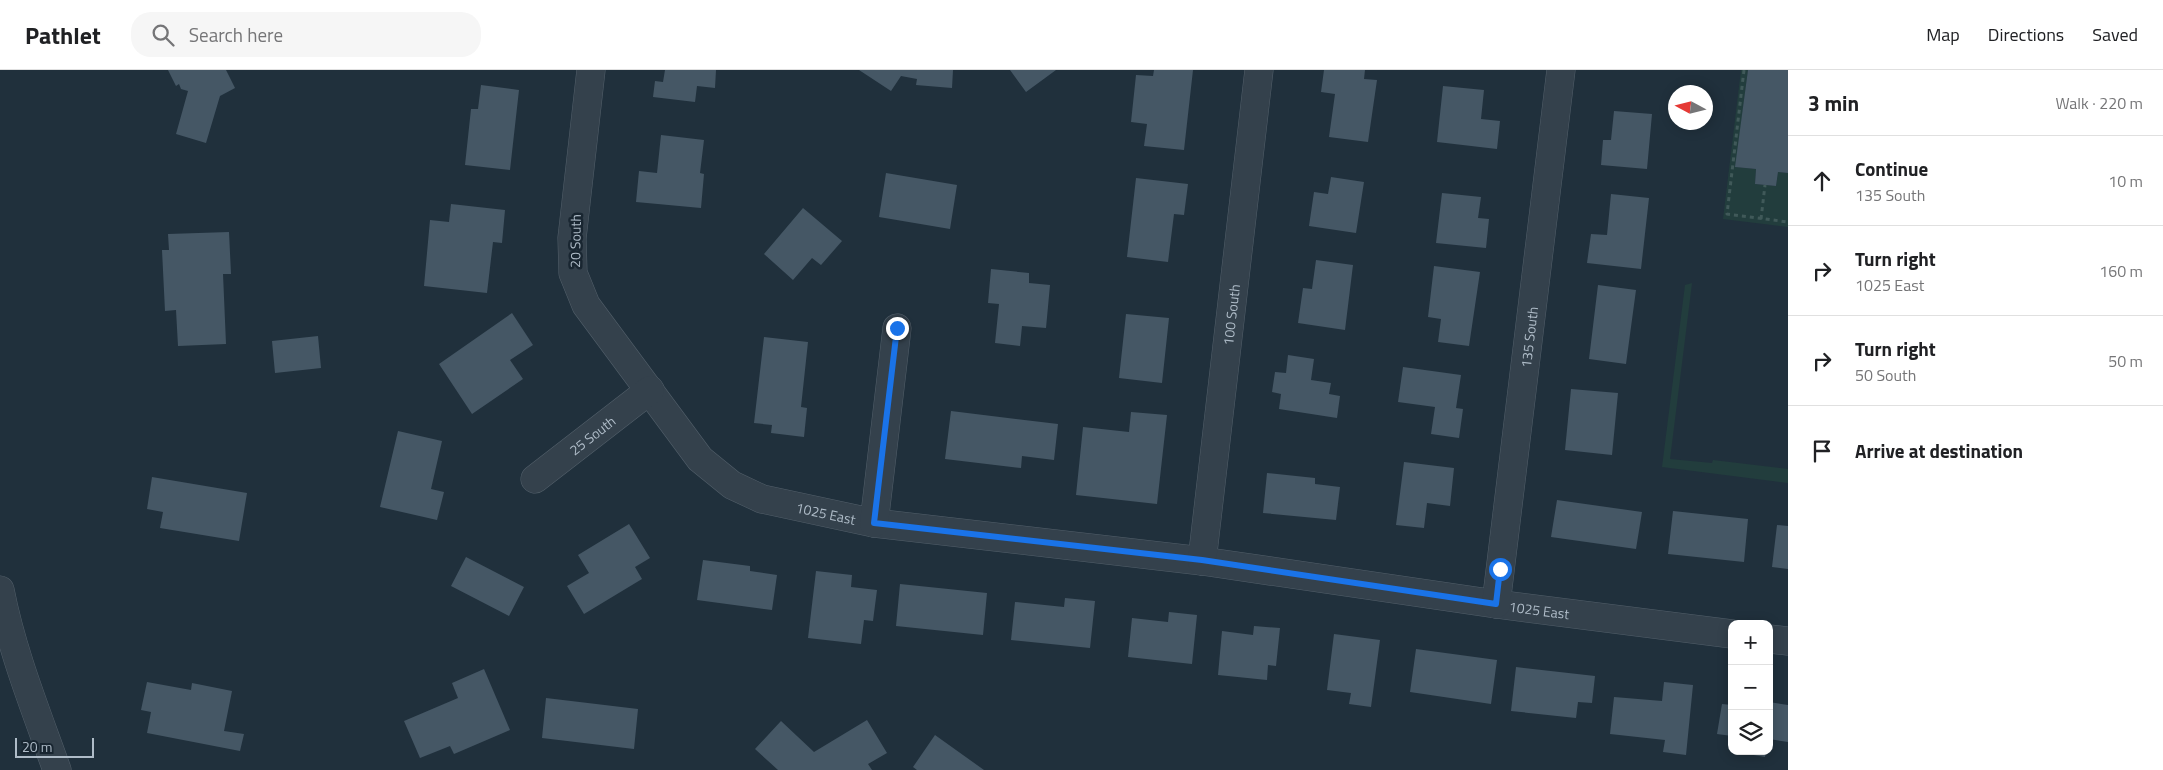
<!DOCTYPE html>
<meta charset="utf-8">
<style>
body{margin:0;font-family:"Titillium Web",sans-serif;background:#f6f6f6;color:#202124}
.controls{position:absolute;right:15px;bottom:15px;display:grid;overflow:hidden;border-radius:10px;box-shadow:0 2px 12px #0003}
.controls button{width:45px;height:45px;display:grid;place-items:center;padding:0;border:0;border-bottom:1px solid #e0e0e0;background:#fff;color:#202124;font:25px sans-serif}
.compass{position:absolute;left:1668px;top:15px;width:45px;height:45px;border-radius:50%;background:#fff;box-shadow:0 2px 12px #0003;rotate:277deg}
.scale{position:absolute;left:15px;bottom:12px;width:79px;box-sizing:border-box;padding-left:5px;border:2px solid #afbcc8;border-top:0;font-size:14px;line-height:18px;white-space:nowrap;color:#afbcc8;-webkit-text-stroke:4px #192631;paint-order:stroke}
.stop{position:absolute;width:15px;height:15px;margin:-11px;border:4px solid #1a73e8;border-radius:50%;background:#fff}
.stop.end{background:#1a73e8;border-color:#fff;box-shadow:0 1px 5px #0008}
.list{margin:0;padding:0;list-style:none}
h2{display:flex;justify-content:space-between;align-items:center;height:65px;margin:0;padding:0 20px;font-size:21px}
h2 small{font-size:16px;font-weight:400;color:#757577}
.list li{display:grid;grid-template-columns:32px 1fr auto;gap:15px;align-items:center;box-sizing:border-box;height:90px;padding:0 20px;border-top:1px solid #e0e0e0}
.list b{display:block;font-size:19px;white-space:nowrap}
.list p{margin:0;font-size:16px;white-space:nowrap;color:#757577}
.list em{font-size:16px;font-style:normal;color:#757577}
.icon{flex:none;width:28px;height:28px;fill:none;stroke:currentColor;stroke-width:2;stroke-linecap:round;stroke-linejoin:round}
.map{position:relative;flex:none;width:1788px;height:700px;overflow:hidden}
header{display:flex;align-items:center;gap:30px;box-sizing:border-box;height:70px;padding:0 25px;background:#fff;border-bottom:1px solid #e0e0e0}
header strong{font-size:24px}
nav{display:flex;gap:28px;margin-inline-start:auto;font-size:18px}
.search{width:350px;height:45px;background:#f6f6f6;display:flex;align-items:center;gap:12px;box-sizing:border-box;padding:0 18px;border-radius:20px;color:#757577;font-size:19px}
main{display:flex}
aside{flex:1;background:#fff}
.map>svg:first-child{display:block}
.green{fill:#223d3d}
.building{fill:#455765}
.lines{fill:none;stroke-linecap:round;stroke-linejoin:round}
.minor-casing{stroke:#525f6a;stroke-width:29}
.path{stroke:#405959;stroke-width:3;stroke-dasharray:4 4;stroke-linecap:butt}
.minor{stroke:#34414c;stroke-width:28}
.route{stroke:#1a73e8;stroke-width:6}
.labels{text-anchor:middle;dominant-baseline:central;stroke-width:5;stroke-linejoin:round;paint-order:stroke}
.street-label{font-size:14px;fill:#afbcc8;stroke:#192631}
</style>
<header>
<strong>Pathlet</strong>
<div class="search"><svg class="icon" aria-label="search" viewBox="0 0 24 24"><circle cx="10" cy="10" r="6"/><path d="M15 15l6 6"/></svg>Search here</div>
<nav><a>Map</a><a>Directions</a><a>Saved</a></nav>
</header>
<main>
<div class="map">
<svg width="1788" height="700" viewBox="0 0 1788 700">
<rect width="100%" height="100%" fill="#20303c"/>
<!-- green -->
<path class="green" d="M 1741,0 L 1748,0 L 1736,97 L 1756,99 L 1755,114 L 1776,116 L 1778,102 L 1788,103 L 1788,157 L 1723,149 Z
M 1692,213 L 1670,389 L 1712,393 L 1713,390 L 1788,399 L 1788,413 L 1662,397 L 1685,215 Z"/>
<!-- building -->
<path class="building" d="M 168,0 L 226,0 L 235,18 L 220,26 L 206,73 L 176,64 L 188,21 L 181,19 L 179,14 L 176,16 Z
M 665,0 L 716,0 L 715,18 L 697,16 L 695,32 L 653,27 L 655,11 L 663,12 Z
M 859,0 L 953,0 L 952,18 L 916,15 L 917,9 L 901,6 L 891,21 Z
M 1010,0 L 1056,0 L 1026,22 Z
M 1154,0 L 1193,0 L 1184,80 L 1144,76 L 1147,54 L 1131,52 L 1136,5 L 1153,6 Z
M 1324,0 L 1365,0 L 1364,9 L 1377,10 L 1368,72 L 1329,67 L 1335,24 L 1321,22 Z
M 1748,0 L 1788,0 L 1788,103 L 1778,102 L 1776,116 L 1755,114 L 1756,99 L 1735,97 Z
M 481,15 L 519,20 L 510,100 L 465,95 L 471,39 L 478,39 Z
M 1443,16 L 1484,20 L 1481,49 L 1500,51 L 1497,79 L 1437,72 Z
M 1614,41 L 1652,44 L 1647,99 L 1601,95 L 1603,70 L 1611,70 Z
M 661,65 L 704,70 L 700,103 L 704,104 L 701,138 L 636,132 L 639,101 L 657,103 Z
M 886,103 L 957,115 L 950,159 L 879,147 Z
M 1331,107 L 1364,112 L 1356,163 L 1309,156 L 1314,122 L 1328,124 Z
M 1136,108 L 1188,114 L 1184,145 L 1174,144 L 1168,192 L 1127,187 Z
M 1442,123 L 1481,127 L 1478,148 L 1489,149 L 1486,178 L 1436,173 Z
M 1611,124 L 1649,128 L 1641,199 L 1587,193 L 1591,164 L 1607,165 Z
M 451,134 L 505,140 L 502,173 L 493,172 L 487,223 L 424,216 L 430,150 L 449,152 Z
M 803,138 L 842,171 L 821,195 L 812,188 L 793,210 L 764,184 Z
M 229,162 L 231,204 L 223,204 L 226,274 L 178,276 L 176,240 L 165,241 L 162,180 L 169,180 L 168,164 Z
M 1316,190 L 1353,195 L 1345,260 L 1298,253 L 1303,218 L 1312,219 Z
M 1434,196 L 1480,202 L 1469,276 L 1438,272 L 1441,249 L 1428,247 Z
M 991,199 L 1029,203 L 1029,213 L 1050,215 L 1046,258 L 1022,256 L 1020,276 L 995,273 L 999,234 L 988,233 Z
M 1598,215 L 1636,220 L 1626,294 L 1589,289 Z
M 512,243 L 533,275 L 510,290 L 523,309 L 472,344 L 439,294 Z
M 1126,244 L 1169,248 L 1162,313 L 1119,308 Z
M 318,266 L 321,298 L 275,303 L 272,271 Z
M 764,267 L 808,272 L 801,337 L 807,338 L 804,367 L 771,363 L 772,355 L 754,353 Z
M 1288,285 L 1314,289 L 1311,310 L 1331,313 L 1329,324 L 1340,326 L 1337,348 L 1279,339 L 1281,324 L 1272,322 L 1275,302 L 1286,303 Z
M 1403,297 L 1461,305 L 1456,338 L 1463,339 L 1459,368 L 1431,364 L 1435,337 L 1398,332 Z
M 1571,319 L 1618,323 L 1612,385 L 1565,380 Z
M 951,341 L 1058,354 L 1054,390 L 1022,386 L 1021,398 L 945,389 Z
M 1131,342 L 1167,345 L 1157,434 L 1076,425 L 1083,357 L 1129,362 Z
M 398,361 L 442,371 L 431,419 L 444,422 L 437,450 L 380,437 Z
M 1404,392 L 1454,398 L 1450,436 L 1427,433 L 1424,458 L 1396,455 Z
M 1267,403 L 1315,408 L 1315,414 L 1340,417 L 1336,450 L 1263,443 Z
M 152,407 L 247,423 L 239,471 L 160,458 L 163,442 L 147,439 Z
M 1557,430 L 1642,442 L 1636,479 L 1551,467 Z
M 1673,441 L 1748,449 L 1744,492 L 1668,484 Z
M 629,454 L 650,488 L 635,497 L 642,509 L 584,544 L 567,516 L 589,503 L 578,485 Z
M 1777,455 L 1788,456 L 1788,499 L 1772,497 Z
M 466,487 L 524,517 L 509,546 L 451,516 Z
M 703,490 L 750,496 L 750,501 L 777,505 L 772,540 L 697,530 Z
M 816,501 L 852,505 L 851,517 L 877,520 L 873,551 L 864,550 L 861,574 L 808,568 Z
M 900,514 L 987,523 L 983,565 L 896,556 Z
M 1065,528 L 1095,531 L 1090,578 L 1011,570 L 1015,532 L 1064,537 Z
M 1169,542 L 1197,545 L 1192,594 L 1128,587 L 1132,548 L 1168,552 Z
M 1254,556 L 1280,558 L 1276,596 L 1268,595 L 1267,610 L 1218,605 L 1222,561 L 1253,565 Z
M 1334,564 L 1380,570 L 1371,637 L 1349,634 L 1351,623 L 1327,620 Z
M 1416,579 L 1497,590 L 1491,634 L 1410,622 Z
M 1516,597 L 1595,606 L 1592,633 L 1578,632 L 1576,648 L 1511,641 Z
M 484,599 L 510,660 L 454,684 L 450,676 L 420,688 L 404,651 L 458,628 L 452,613 Z
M 147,612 L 191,620 L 192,613 L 232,621 L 224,661 L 244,664 L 240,681 L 147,663 L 151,642 L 141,640 Z
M 1664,612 L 1693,615 L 1686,685 L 1663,682 L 1665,670 L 1610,664 L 1614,627 L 1662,631 Z
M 546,628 L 638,639 L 634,679 L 542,668 Z
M 1769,632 L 1788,635 L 1788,672 L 1769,669 Z
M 1722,634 L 1732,635 L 1732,666 L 1717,664 Z
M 867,650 L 887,683 L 868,694 L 872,700 L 778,700 L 755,679 L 781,651 L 814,682 Z
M 935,665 L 984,700 L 917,700 L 913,697 Z
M 1742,681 L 1766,681 L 1765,687 L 1742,683 Z"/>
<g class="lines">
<!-- minor casing -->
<g class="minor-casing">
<g id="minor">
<path id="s1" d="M 591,0 L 572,168 L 573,203 L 586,235 L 700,389 L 732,415 L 762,429 L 874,453 L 1202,491 L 1496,534 L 1732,564"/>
<path id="s2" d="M 535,409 L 650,320"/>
<path d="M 874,453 L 897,258"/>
<path id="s3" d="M 1202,491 L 1259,0"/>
<path d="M 0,520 C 12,582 36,641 57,700"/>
<path id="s4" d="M 1496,534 L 1561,0"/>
<path d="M 1769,569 L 1788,571"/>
</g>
</g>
<!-- path -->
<path class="path" d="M 1744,0 L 1727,144 L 1788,152
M 1761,149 L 1765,115"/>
<!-- minor -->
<use href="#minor" class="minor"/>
</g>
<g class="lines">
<!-- route -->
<path class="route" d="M 897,258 L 874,453 L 1202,490 L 1496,534 L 1500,499"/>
</g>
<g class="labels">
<!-- street labels -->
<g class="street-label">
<text transform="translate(575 171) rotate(-89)">20 South</text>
<text stroke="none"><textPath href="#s3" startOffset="248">100 South</textPath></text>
<text stroke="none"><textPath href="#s4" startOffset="269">135 South</textPath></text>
<text stroke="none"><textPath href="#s2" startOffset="72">25 South</textPath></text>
<text stroke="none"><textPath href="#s1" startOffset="570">1025 East</textPath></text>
<text stroke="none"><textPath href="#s1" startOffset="1290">1025 East</textPath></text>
</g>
</g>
</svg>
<div class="controls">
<button>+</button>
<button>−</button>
<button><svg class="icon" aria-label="layers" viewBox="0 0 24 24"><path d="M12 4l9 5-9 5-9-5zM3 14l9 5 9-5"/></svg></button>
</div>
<svg class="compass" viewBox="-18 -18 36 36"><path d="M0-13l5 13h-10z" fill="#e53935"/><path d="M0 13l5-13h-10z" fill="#757577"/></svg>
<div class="scale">20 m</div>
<div class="stop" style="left:1500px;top:499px"></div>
<div class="stop end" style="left:897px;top:258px"></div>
</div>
<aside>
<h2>3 min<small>Walk · 220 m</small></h2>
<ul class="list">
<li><svg class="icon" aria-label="ahead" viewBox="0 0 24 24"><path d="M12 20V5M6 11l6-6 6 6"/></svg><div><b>Continue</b><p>135 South</p></div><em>10 m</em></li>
<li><svg class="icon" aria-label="right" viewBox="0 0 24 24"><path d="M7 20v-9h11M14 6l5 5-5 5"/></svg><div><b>Turn right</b><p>1025 East</p></div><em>160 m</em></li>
<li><svg class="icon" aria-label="right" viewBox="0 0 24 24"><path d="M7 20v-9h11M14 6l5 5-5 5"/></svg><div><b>Turn right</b><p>50 South</p></div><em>50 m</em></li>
<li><svg class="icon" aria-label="arrive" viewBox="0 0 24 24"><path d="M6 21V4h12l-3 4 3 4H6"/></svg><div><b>Arrive at destination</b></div></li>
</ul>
</aside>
</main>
